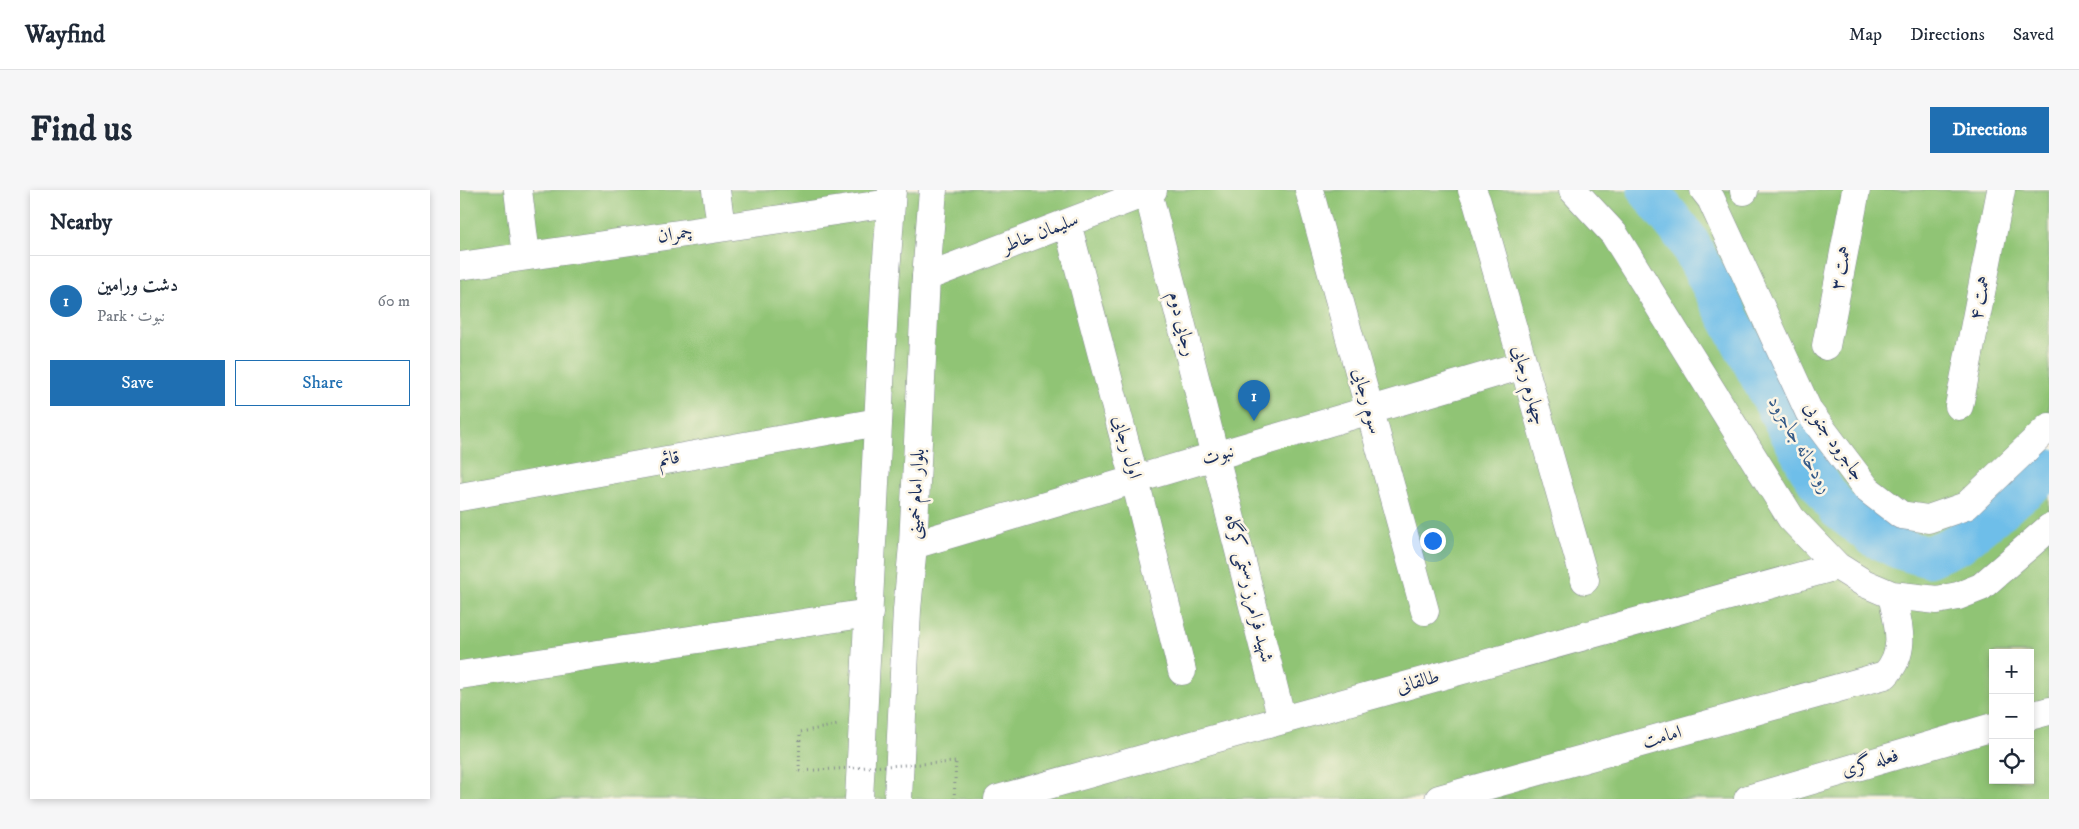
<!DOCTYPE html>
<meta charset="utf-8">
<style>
body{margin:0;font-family:"IM FELL DW Pica",Amiri,serif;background:#f6f6f7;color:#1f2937}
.controls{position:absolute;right:15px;bottom:15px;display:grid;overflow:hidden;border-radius:0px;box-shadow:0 2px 8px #0003}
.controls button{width:45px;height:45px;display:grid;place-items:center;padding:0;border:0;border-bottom:1px solid #e0e1e3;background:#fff;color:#1f2937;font:25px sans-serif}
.you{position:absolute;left:972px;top:350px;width:18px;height:18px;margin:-12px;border:4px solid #fff;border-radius:50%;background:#1a73e8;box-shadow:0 0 0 8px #1a73e833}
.badge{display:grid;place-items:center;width:32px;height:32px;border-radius:50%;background:#1f6fb2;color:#fff;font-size:16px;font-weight:700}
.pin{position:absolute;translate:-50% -41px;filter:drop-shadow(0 1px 2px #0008)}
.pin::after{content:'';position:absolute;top:26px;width:18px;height:15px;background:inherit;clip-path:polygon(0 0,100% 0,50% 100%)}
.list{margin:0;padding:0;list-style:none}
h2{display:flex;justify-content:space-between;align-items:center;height:65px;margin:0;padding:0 20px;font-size:21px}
h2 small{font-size:16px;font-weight:400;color:#747a83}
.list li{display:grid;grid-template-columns:32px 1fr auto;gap:15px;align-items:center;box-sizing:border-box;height:90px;padding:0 20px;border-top:1px solid #e0e1e3}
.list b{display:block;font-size:19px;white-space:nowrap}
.list p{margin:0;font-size:16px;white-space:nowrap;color:#747a83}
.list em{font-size:16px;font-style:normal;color:#747a83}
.actions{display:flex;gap:10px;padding:15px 20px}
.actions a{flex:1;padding:11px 0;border:1px solid #1f6fb2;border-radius:0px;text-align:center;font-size:18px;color:#1f6fb2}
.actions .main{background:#1f6fb2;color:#fff}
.icon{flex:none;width:28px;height:28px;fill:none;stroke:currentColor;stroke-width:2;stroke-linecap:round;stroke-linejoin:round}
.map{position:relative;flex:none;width:1589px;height:609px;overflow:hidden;border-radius:0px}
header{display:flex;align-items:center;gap:30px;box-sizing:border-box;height:70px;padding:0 25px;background:#fff;border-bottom:1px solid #e0e1e3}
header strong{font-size:24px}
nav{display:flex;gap:28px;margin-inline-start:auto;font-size:18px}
.intro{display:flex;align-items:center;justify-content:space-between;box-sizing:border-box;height:120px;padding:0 30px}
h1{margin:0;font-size:35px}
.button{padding:12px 22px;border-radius:0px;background:#1f6fb2;color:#fff;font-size:18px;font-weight:700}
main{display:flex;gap:30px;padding:0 30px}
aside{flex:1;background:#fff;border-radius:0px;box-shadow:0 2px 8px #0003}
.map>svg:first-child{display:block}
.green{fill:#90c475;stroke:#567a6a;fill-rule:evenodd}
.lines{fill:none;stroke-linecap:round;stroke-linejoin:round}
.river{stroke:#6ebee9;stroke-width:41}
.minor-casing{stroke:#82888e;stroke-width:29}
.primary-casing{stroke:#82888e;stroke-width:29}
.path{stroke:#82888e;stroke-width:3;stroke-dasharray:1 4;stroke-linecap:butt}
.minor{stroke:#fff;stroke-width:28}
.primary{stroke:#fff;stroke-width:28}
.path-bridge{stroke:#82888e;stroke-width:3;stroke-dasharray:1 4;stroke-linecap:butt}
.labels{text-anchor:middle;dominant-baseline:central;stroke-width:5;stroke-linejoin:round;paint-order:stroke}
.street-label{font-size:19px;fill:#1b2f5e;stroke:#fcf5e5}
.water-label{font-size:20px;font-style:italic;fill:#345a88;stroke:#fcf5e5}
</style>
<header>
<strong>Wayfind</strong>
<nav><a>Map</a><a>Directions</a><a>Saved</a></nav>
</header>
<div class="intro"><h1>Find us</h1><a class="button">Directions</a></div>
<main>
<aside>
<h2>Nearby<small></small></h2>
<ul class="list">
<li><span class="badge">1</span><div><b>دشت ورامین</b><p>Park · نبوت</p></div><em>60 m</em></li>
</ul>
<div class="actions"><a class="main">Save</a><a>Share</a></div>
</aside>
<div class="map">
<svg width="1589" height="609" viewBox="0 0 1589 609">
<rect width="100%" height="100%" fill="#fcf5e5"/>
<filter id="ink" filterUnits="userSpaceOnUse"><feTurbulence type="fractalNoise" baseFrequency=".02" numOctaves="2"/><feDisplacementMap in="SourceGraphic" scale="10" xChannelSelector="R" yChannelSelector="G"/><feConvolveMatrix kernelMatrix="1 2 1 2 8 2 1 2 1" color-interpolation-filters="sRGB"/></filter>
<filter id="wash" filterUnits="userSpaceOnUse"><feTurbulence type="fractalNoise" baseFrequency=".0096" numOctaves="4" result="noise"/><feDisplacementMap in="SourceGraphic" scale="20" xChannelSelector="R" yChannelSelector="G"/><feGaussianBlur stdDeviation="1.12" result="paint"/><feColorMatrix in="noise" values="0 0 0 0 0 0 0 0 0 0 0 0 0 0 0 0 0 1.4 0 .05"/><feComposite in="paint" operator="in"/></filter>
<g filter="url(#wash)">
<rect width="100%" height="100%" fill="#eae2be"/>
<!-- green -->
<path class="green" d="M 0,0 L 1589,0 L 1589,609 L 0,609 ZM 1533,463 L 1570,463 L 1570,590 L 1533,590 Z"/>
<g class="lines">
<!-- river -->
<path class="river" d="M 1188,0 L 1227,49 L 1349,278 L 1377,318 L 1413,346 L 1440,359 L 1468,367 L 1498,354 L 1589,280"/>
</g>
</g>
<g filter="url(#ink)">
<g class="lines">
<!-- minor casing -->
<g class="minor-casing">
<path id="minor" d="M 58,0 L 66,66
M 256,0 L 261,37
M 849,0 L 965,421
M 1012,0 L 1017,12 L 1125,390
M 1113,0 L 1154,44 L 1331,328 L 1377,376 L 1404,393 L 1432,405 L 1477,410 L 1498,406 L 1521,397 L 1589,338
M 1244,0 L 1251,9 L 1349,222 L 1407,299 L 1441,325 L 1468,329 L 1506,316 L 1589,237
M 1284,0 L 1284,1
M 688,2 L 822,530
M 607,33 L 675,290 L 722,481
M 0,76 L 430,13
M 466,87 L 693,0
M 1366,156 L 1396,0
M 1499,216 L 1541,0
M 0,307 L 418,232
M 453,355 L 1063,175
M 0,485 L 409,423
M 1570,526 L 1589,521
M 538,609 L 1377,376
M 979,609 L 1425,485 C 1448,461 1438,434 1432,405
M 1288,609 L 1533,537"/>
</g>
<!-- primary casing -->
<g class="primary-casing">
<path id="primary" d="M 399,609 L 425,96 L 432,0
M 438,609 L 447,420 L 453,355 L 466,87 L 473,0"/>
</g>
<!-- path -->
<path class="path" d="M 339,581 L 340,542 L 378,535
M 494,609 L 496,572"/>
<!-- minor -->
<use href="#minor" class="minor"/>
<!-- primary -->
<use href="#primary" class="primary"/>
<!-- path-bridge -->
<path class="path-bridge" d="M 339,581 L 496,572"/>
</g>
</g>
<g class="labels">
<!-- street labels -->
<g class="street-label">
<text transform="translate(580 43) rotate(-21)">سلیمان خاطر</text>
<text transform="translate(215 44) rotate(-8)">چمران</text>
<text transform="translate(1381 78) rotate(-79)">همت ۳</text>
<text transform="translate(1520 108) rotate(-79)">همت ۴</text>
<text transform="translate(722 134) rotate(76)">رجایی دوم</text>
<text transform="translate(1069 195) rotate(74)">چهارم رجایی</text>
<text transform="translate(907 211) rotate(75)">سوم رجایی</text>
<text transform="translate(1374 251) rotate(55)">جاجرود جنوبی</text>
<text transform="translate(667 257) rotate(75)">اول رجایی</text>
<text transform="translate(758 265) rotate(-16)">نبوت</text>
<text transform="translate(209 269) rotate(-10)">قائم</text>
<text transform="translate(456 304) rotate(-87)">بلوار امام خمینی</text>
<text transform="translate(789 398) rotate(76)">شهید فرامرز رستمی کرگاه</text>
<text transform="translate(958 492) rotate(-16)">طالقانی</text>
<text transform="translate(1202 547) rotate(-16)">امامت</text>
<text transform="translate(1410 573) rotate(-16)">فعله گری</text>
</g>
<!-- water labels -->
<g class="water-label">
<text transform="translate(1340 255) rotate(60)">رودخانه جاجرود</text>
</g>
</g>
</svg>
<div class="controls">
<button>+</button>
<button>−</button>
<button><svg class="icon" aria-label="locate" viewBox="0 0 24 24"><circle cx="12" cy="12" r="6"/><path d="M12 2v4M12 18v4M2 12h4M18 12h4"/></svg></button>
</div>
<div class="you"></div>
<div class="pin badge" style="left:794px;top:231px">1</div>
</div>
</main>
